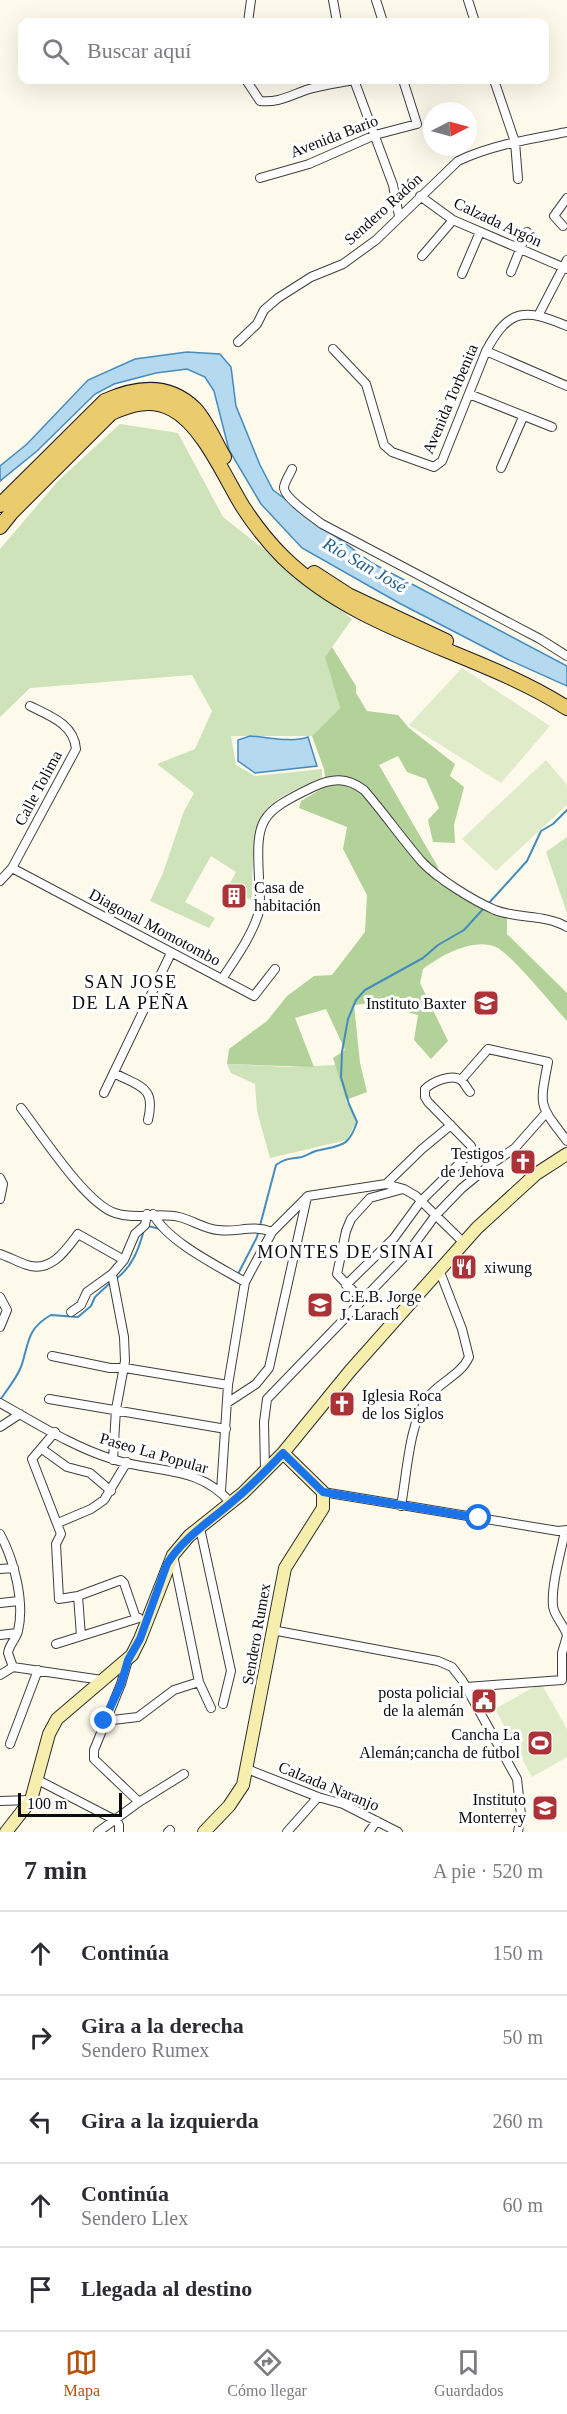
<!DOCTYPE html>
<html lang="es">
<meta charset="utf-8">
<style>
body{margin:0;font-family:"Times New Roman",serif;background:#f2f2f3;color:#2b2b33}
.compass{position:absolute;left:423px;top:102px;width:54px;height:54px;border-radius:50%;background:#fff;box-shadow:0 6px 24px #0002;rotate:84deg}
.scale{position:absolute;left:18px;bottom:15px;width:104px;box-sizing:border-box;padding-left:6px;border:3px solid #0b0b0b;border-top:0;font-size:16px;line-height:21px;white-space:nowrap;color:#0b0b0b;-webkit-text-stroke:4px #fff;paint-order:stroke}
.stop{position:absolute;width:18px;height:18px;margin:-14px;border:4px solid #1a73e8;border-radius:50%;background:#fff}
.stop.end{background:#1a73e8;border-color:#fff;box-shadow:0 2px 6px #0008}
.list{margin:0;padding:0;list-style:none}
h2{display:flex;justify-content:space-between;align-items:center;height:78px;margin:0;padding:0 24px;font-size:26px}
h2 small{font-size:20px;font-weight:400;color:#7c7c81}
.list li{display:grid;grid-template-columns:39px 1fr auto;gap:18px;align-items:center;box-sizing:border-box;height:84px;padding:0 24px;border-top:2px solid #e1e1e2}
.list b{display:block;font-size:22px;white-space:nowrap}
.list p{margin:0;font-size:20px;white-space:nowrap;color:#7c7c81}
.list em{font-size:20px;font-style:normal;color:#7c7c81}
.icon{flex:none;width:33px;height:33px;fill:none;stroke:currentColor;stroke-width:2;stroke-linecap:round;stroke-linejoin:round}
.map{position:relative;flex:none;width:567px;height:1832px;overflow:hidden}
.search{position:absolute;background:#fff;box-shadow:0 6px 24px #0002;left:18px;right:18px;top:18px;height:66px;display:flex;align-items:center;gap:15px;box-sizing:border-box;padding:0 21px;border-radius:12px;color:#7c7c81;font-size:22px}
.sheet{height:498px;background:#fff}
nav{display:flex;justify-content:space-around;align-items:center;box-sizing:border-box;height:84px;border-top:2px solid #e1e1e2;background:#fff;font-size:16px;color:#7c7c81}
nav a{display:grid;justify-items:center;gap:3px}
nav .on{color:#b45309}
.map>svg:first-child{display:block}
.green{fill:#cee3b9}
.forest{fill:#b3d29a}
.pitch{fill:#dfebc9}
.water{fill:#b5d9ef;stroke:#448cbe;stroke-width:1.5}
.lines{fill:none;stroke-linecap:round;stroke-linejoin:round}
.stream{stroke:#448cbe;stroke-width:2}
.street-casing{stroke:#3e3e3e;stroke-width:10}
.secondary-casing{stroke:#2d2d2d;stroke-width:14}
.primary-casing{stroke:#1c1c1c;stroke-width:16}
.street{stroke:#fff;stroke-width:8}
.secondary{stroke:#f6eeac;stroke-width:12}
.primary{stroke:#eacc6e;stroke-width:14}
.route{stroke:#1a73e8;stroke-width:8}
.labels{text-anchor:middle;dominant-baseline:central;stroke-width:6;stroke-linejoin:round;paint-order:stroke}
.street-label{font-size:16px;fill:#0b0b0b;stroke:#fff}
.poi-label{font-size:16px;fill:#0b0b0b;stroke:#fff;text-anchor:end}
.water-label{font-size:18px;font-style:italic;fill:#225e8e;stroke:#fff}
.neighbourhood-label{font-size:18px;letter-spacing:1.5px;fill:#0b0b0b;stroke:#fff}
</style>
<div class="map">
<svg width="567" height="1832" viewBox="0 0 567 1832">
<rect width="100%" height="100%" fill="#fdf9eb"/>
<!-- green -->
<path class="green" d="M 120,424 L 178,433 L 223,517 L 352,619 L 325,657 L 340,708 L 312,736 L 231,736 L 236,765 L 255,776 L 322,769 L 322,778 C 311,784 284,793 276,801 C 250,828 253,867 252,901 L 228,887 L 236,872 L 211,856 L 185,902 L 215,918 L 209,928 L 150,901 L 163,873 L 184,811 L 194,793 L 157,764 L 195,749 L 212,711 L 192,675 L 30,688 L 0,717 L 0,549 L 59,480 Z
M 567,837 L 567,913 L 546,852 Z
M 227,1064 L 289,1067 L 336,1065 L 346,1100 L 356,1122 L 347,1140 L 270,1158 L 257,1111 L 255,1084 L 231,1073 Z"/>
<!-- forest -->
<path class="forest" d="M 332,647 L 356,686 L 356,693 L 367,711 L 398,715 L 409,728 L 455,764 L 450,776 L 464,787 L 454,825 L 455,843 L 433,842 L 428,820 L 439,808 L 426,779 L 407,772 L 398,756 L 379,765 L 438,867 L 436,882 L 507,919 L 507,934 L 567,993 L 567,1021 C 554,1007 510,953 496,947 C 473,937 440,956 423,969 L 420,983 L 448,1041 L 431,1059 L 414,1040 L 418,1015 L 373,1003 L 354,1005 L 360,1063 L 367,1092 L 346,1100 L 333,1058 L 345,1050 L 326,1009 L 295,1018 L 314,1067 L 227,1064 L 229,1049 L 267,1021 L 287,996 L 314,976 L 332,975 L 365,932 L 367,895 L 343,849 L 347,827 L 299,808 L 301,801 L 326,786 L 324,769 L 312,736 L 340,708 L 325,657 Z"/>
<!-- pitch -->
<path class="pitch" d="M 462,668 L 550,726 L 501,783 L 409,725 Z
M 546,760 L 567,785 L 567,805 L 496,871 L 462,839 Z
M 323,1292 L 334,1303 L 319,1320 L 307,1310 Z
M 541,1683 L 567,1729 L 567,1757 L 532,1777 L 495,1709 Z"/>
<!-- water -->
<path class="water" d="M 187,352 L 220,354 L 231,367 L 236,406 L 260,465 L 273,490 L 372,563 L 567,666 L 567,686 L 507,659 L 399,603 L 302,548 L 261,504 L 229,450 L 214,391 L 205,377 L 187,369 L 156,373 L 114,384 L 95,394 L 37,451 L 0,481 L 0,466 L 27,444 L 88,380 L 135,359 Z
M 250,736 C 268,737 292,743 308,737 L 317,766 L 255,773 L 238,761 L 238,740 Z"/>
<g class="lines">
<!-- stream -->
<path class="stream" d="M 488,904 L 527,861 L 541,831 L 553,824 L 567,810
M 148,1226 L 160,1229
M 238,1274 L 257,1237 L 276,1165 C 285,1158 291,1159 302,1157 C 308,1155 313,1151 320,1150 C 343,1145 349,1146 357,1122 L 349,1104 L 341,1077 L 342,1052 L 348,1019 L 356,1000 L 365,990 L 423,958 L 438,945 L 464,930 L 484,908
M 117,1278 C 133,1266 139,1248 144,1230
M 0,1400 C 7,1390 16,1379 21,1367 C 29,1344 26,1329 51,1315 L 78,1317 L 91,1306 L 95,1297 L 110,1283"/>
<!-- street casing -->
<g class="street-casing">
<path id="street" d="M 333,0 L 337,22
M 376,0 L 383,22
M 468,0 L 475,22
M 248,22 L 251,0
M 246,80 L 260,101 C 278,103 289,96 306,90 C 321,85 338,83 354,80
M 354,80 L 393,185 L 399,216
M 494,80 L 515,142 L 518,179
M 260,178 L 309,164 L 375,135 L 417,124 L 403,80
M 420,196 L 453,220 L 567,269
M 563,226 L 554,216 L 567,198
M 422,256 L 453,220
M 511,272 L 527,232
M 462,274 L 480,232
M 539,314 L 567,260
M 238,342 L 257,324 L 264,310 L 278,298 L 311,277 L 343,264 L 376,240 L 458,161 C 492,145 530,139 567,132
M 333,349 L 366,384 L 384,445 L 392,452 L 434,467 L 442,461 L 486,351 C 509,308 525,308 567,326
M 486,351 L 567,386
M 469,394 L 552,427
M 501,468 L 523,417
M 292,469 C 290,474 285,481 284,487 C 283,497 314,518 322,524 L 540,639 L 567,656
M 12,868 L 254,996 L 275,969
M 0,881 L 12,868 L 76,749 C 74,724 50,716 30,706
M 222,979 C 235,959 251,937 258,915 C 262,903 259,890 259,878 C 256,819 259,813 313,787 C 332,778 347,777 364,790 C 384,813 402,839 422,862 C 438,879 474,901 495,910 C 518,919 545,914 567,927
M 114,1073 C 140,1087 156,1086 148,1120
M 461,1080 L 488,1049 L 548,1062 C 539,1108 539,1104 567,1141
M 104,1093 L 171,953
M 21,1108 C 41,1134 86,1204 115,1213 C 135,1220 158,1212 179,1217 C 192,1220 205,1229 218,1230 C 238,1233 251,1224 272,1232
M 0,1178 L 3,1184 L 0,1199
M 386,1184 L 422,1149 L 451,1125
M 153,1214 C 168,1242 218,1266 245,1282
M 0,1254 C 9,1257 18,1262 27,1265 C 51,1273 66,1250 78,1234 L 124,1260
M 112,1274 L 124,1337 L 125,1361 L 116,1409 L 113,1460
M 346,1285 L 394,1238 L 421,1201 L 472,1151 L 471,1146 L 428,1102 L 425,1097 L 425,1089 C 432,1082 452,1073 461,1080 C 464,1082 467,1089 470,1092
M 0,1297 L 7,1310 L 0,1327
M 361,1299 L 337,1274 L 346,1231 L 351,1219 L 370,1198 L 403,1189
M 71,1312 L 81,1305 L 87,1292 L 112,1274 L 124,1260 L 135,1234 L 145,1225 L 147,1214
M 52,1356 L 110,1368 L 125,1368 L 228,1385
M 49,1399 L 226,1429
M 0,1403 C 36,1423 73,1447 112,1459 C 157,1474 197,1464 231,1503
M 227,1403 L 256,1384 L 269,1368 L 307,1197
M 0,1427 L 20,1414
M 55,1432 L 32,1459 L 61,1534 L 56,1544 L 59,1599 L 78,1596 L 121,1580 L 124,1583 L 136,1618
M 42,1449 L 67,1467 L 90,1473 L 111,1491
M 265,1471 L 264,1422 L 267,1399 L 407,1254 L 435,1216 L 462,1188 L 489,1166 L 515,1148 L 546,1113
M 221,1491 L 228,1385 L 245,1282 L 272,1232 L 308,1196 L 386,1184 L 404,1189 L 416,1196 L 464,1243
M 323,1492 L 558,1531 L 567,1530
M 401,1506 C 407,1474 409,1421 429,1396 C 441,1381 461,1375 469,1357 L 462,1329 L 440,1272
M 58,1523 L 91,1509 L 104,1500 L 127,1462
M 200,1528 L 231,1671 L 223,1704
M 565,1531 C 561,1552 551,1585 553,1606 C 554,1616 564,1625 567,1635
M 0,1534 C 14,1560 25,1602 18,1631 C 16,1639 9,1645 8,1653 L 13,1667 L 102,1680
M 173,1555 L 199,1682 L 211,1708
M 0,1569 L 14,1568
M 78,1596 L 81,1636
M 0,1603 L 19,1601
M 272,1630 L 438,1661 L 452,1667 L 462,1680 L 517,1779 L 521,1815 L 518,1832
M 0,1635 L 17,1633
M 56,1644 L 139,1618
M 128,1660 L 121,1684 L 94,1750 L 94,1759 L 139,1802
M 0,1675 L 13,1667
M 466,1687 L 562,1680 L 562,1653 L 567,1636
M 104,1721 L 138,1717 L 174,1690 L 199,1682
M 10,1744 L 38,1670
M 247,1769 L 318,1797 L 343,1804 L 398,1832
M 36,1779 L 117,1821 L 119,1825 L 119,1832
M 0,1801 L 31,1800
M 98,1832 L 139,1802 L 184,1774
M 168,1832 L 170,1830
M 287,1832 L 318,1797
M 369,1832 L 377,1821"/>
</g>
<!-- secondary casing -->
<g class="secondary-casing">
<path id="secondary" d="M 6,1832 L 31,1800 L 49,1734 L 57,1719 L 132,1655 L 140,1639 L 173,1555 L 189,1536 L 243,1493 L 283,1453 L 350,1371 L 477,1228 L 536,1174 L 567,1154
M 204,1832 L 229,1806 L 243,1785 L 285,1568 L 323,1508 L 323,1492 L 283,1453"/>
</g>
<!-- primary casing -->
<g class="primary-casing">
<path id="primary" d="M 0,505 L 105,401 C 136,387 169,383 195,409 C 207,422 215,442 224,457
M 0,527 L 12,512 L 111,413 C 131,404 151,398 172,409 C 203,425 225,478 243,507 C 254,524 269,543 283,557 C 362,634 476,650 567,708
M 314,573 L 348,595 L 446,641"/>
</g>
<!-- street -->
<use href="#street" class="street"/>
<!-- secondary -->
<use href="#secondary" class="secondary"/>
<!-- primary -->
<use href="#primary" class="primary"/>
</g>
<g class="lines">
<!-- route -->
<path class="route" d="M 104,1721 L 121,1684 L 128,1660 L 140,1639 L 167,1564 C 183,1538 209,1522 232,1502 C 250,1487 267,1470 283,1453 L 323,1492 L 479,1518"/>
</g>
<!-- icons -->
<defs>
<g id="building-square" transform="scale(1.35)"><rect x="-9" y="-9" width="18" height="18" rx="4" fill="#ab3337" stroke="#fff"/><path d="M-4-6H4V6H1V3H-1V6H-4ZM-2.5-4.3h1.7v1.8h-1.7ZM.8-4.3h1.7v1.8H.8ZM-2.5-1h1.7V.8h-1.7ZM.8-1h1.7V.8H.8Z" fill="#fff"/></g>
<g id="school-square" transform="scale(1.35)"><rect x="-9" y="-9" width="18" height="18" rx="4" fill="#ab3337" stroke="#fff"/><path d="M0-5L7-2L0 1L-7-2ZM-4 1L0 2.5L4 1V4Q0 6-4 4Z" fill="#fff"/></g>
<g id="church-square" transform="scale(1.35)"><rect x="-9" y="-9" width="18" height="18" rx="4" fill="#ab3337" stroke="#fff"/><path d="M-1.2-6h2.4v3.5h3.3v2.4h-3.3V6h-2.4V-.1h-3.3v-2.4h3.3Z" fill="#fff"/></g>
<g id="restaurant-square" transform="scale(1.35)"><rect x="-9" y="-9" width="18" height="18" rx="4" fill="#ab3337" stroke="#fff"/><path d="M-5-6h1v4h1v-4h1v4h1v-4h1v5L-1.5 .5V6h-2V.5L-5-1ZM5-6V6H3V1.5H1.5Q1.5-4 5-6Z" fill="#fff"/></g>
<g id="civic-square" transform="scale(1.35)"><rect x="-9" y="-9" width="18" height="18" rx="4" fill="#ab3337" stroke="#fff"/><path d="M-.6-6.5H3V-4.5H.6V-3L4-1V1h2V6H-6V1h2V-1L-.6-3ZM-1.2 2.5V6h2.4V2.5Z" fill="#fff"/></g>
<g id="stadium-square" transform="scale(1.35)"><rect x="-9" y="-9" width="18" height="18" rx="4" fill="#ab3337" stroke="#fff"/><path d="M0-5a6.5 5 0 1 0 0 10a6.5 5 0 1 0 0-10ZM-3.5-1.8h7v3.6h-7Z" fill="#fff"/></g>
</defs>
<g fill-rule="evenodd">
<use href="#building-square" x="234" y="896"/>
<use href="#school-square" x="486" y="1003"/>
<use href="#church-square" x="523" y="1162"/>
<use href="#restaurant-square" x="464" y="1267"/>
<use href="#school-square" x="320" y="1305"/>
<use href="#church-square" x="342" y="1404"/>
<use href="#civic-square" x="484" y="1701"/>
<use href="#stadium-square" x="540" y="1743"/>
<use href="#school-square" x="545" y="1808"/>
</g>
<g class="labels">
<!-- street labels -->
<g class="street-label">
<text transform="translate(334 136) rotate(-21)">Avenida Bario</text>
<text transform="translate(383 209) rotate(-42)">Sendero Radón</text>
<text transform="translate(498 222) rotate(25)">Calzada Argón</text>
<text transform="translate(450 399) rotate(-67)">Avenida Torbenita</text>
<text transform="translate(38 788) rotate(-62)">Calle Tolima</text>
<text transform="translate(155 927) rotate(28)">Diagonal Momotombo</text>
<text transform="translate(154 1453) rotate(16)">Paseo La Popular</text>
<text transform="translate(256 1634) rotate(-80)">Sendero Rumex</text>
<text transform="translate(329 1786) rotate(22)">Calzada Naranjo</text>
</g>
<!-- poi labels -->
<g class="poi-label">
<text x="254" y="887" text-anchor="start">Casa de<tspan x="254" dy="18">habitación</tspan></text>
<text x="466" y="1003">Instituto Baxter</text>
<text x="504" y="1153">Testigos<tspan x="504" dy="18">de Jehova</tspan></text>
<text x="484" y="1267" text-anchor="start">xiwung</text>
<text x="340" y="1296" text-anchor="start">C.E.B. Jorge<tspan x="340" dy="18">J. Larach</tspan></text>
<text x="362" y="1395" text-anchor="start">Iglesia Roca<tspan x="362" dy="18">de los Siglos</tspan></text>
<text x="464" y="1692">posta policial<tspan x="464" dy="18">de la alemán</tspan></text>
<text x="520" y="1734">Cancha La<tspan x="520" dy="18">Alemán;cancha de futbol</tspan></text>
<text x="526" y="1799">Instituto<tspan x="526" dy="18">Monterrey</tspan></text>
</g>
<!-- water labels -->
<g class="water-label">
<text transform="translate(365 565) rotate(30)">Río San José</text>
</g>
<!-- neighbourhood labels -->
<g class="neighbourhood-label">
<text x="131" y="982">SAN JOSE<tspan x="131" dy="21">DE LA PEÑA</tspan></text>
<text x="346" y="1252">MONTES DE SINAI</text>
</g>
</g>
</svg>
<svg class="compass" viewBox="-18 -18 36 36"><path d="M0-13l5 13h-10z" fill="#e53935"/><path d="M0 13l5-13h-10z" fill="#7c7c81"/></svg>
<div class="scale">100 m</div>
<div class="stop" style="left:479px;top:1518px"></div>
<div class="stop end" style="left:104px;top:1721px"></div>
<div class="search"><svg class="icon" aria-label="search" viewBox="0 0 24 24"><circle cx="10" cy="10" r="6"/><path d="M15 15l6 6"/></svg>Buscar aquí</div>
</div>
<section class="sheet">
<h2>7 min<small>A pie · 520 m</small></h2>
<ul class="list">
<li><svg class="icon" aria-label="ahead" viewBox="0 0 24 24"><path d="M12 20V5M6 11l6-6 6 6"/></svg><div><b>Continúa</b></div><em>150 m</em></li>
<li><svg class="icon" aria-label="right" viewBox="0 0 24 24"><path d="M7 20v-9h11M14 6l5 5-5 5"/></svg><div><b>Gira a la derecha</b><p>Sendero Rumex</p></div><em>50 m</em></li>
<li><svg class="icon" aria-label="left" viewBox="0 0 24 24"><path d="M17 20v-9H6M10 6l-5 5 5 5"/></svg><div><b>Gira a la izquierda</b></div><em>260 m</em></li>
<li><svg class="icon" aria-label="ahead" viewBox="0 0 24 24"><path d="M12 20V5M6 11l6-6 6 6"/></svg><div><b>Continúa</b><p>Sendero Llex</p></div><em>60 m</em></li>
<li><svg class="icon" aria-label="arrive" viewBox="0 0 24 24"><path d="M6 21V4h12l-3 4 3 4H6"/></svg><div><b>Llegada al destino</b></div></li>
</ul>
</section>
<nav>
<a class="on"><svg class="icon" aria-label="map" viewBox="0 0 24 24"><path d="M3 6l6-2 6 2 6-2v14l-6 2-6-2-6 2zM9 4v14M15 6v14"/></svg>Mapa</a>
<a><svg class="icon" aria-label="directions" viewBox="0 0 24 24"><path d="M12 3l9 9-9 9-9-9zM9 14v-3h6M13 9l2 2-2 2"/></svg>Cómo llegar</a>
<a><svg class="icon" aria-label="saved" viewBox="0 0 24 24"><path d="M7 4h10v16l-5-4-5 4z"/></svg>Guardados</a>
</nav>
